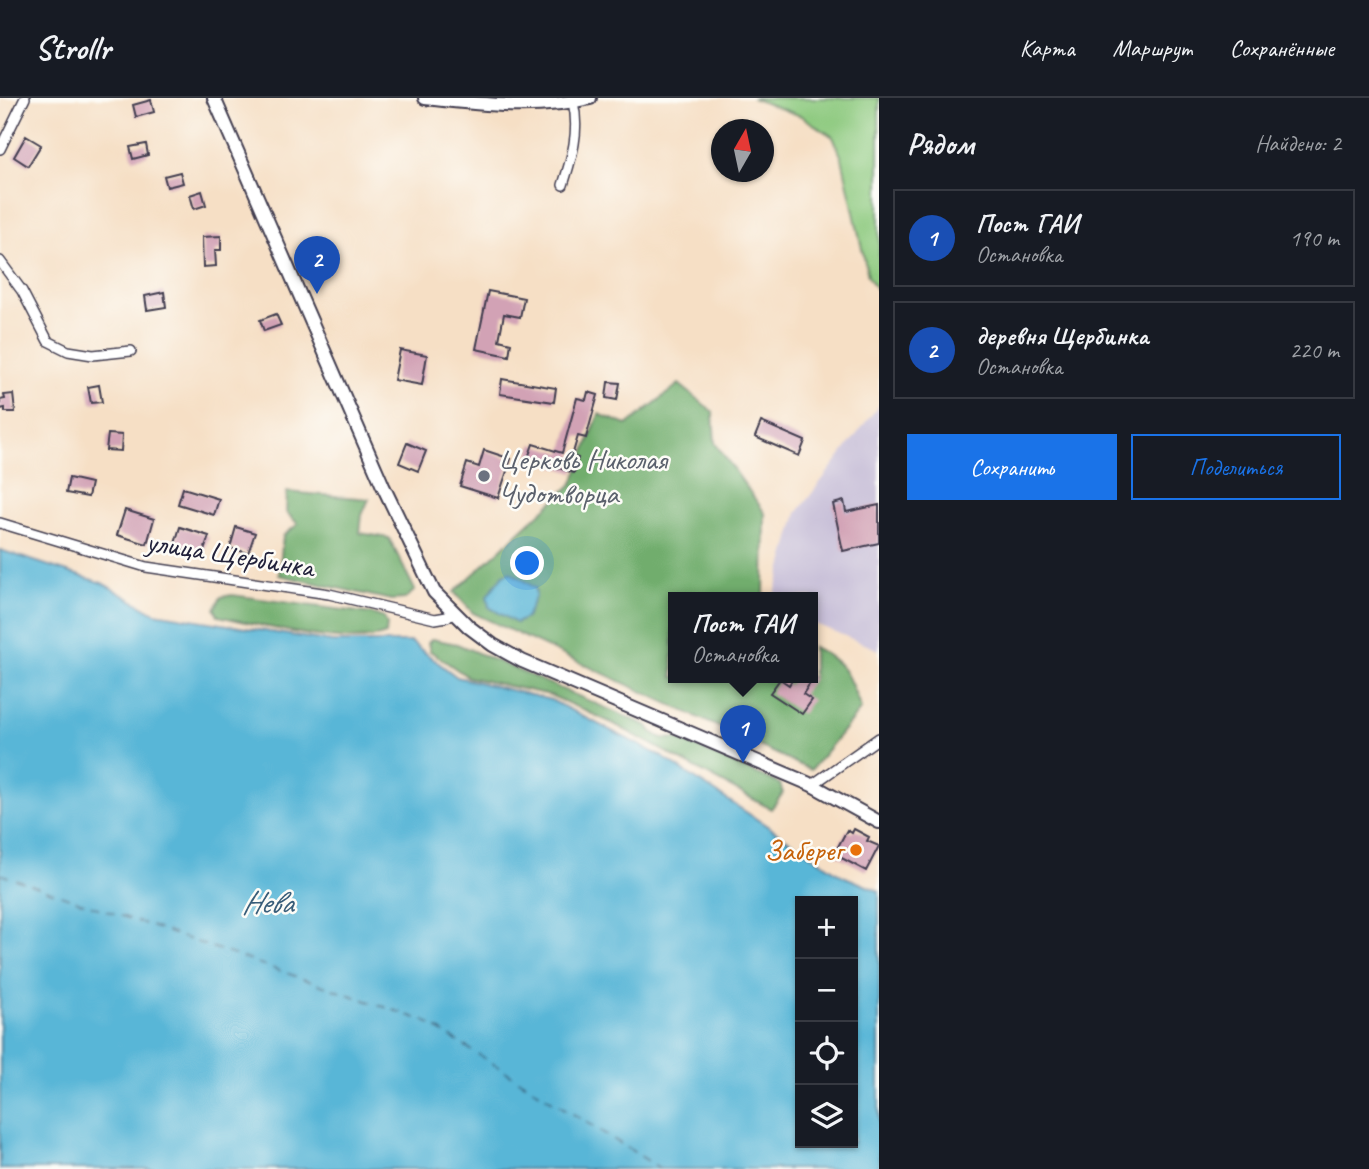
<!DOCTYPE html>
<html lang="ru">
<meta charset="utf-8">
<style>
body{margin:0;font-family:Caveat,sans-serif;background:#242831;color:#f1f3f6}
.controls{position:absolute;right:21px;bottom:21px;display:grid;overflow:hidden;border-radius:0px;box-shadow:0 2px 5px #0004}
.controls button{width:63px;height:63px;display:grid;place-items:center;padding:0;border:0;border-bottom:2px solid #363941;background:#171b24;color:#f1f3f6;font:35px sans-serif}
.compass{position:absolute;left:711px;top:21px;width:63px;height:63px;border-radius:50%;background:#171b24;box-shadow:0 2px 5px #0004;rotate:9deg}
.you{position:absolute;left:528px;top:466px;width:24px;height:24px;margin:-18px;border:5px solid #fff;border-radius:50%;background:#1a73e8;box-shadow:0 0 0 10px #1a73e833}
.badge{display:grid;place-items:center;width:46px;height:46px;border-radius:50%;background:#1a73e8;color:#fff;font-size:23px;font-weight:700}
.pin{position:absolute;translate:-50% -58px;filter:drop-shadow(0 2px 4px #0008)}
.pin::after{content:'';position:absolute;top:37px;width:24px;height:21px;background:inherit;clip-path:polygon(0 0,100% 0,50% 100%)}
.popup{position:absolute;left:668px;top:494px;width:150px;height:91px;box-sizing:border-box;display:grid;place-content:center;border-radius:0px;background:#171b24;filter:drop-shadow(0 2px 5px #0005);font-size:23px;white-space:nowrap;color:#9ea1a6}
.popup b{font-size:26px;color:#f1f3f6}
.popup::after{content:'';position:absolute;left:50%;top:100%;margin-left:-14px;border:14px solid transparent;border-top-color:#171b24}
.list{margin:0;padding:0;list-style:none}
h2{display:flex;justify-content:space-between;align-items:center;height:91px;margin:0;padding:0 28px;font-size:30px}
h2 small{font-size:23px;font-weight:400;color:#9ea1a6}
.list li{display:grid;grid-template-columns:46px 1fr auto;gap:21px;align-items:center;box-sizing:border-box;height:98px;margin:0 14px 14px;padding:0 14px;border:2px solid #363941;border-radius:0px}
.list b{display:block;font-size:26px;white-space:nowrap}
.list p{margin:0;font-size:23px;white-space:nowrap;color:#9ea1a6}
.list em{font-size:23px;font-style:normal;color:#9ea1a6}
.actions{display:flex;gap:14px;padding:21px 28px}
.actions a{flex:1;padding:16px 0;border:2px solid #1a73e8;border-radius:0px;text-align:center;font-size:24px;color:#1a73e8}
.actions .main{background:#1a73e8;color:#fff}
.icon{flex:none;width:38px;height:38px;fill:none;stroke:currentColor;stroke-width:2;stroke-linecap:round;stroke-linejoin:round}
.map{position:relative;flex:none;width:879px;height:1071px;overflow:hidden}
header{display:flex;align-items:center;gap:42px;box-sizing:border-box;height:98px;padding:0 35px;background:#171b24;border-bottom:2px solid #363941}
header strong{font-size:33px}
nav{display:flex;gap:38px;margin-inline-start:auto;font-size:24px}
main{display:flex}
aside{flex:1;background:#171b24}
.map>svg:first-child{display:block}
.industrial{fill:#c8bfd8}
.green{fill:#8cc97e;stroke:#57765c;stroke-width:2}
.forest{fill:#71ad6d;stroke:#4a6854;stroke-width:2}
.water{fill:#59b6d7;stroke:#3e6c89;stroke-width:2;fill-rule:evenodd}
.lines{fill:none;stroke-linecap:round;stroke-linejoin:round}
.ferry{stroke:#385d79;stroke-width:2;stroke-dasharray:9 7;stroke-linecap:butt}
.building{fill:#d2a2b5}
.minor-casing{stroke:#423e50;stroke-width:12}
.tertiary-casing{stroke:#423e50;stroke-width:16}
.minor{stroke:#fff;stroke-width:9}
.tertiary{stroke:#fff;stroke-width:12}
.worship-dot{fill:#6b7280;stroke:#fdfcf7;stroke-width:2.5}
.food-dot{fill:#e8710a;stroke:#fdfcf7;stroke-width:2.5}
.labels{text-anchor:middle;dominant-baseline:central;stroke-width:5;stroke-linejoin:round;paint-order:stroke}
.worship-label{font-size:30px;fill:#5b616d;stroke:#fdfcf7;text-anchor:start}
.street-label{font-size:30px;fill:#22223b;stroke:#fdfcf7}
.food-label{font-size:30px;fill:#c56008;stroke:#fdfcf7;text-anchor:end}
.water-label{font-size:32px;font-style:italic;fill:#385d79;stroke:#fdfcf7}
</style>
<header>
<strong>Strollr</strong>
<nav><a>Карта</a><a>Маршрут</a><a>Сохранённые</a></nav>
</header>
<main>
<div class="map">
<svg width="879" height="1071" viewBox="0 0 879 1071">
<rect width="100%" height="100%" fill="#fdfcf7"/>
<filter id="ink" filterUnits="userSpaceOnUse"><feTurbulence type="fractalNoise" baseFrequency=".0143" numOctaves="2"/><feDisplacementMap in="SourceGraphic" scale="14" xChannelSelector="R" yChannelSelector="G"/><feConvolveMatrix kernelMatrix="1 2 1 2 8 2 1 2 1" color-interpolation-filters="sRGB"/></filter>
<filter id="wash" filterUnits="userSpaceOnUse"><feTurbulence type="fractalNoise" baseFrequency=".00686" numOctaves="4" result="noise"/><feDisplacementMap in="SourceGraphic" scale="28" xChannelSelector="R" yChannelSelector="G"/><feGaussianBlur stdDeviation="1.57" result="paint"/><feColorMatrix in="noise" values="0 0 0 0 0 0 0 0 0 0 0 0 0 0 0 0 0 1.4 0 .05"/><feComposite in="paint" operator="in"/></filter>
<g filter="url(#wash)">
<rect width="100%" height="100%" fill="#f6dfc5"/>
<!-- industrial -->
<path class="industrial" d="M 879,307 L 879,552 L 813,525 L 813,499 L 774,499 L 797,415 Z"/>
<!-- green -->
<path class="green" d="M 752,0 L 879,0 L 879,196 L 868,178 L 842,60 L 833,39 L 801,18 Z"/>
<!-- forest -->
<path class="forest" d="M 679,286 L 713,314 L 715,345 L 765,415 L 764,499 L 673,499 L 673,579 L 813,579 L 813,549 C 847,566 848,577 861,611 L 811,672 L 473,515 L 454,494 L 573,385 L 599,316 L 627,327 Z
M 287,394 L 369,401 L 362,417 L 360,435 L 389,440 L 415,492 L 405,501 L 391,502 L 279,477 L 283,438 L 298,426 L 286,414 Z
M 232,497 L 373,516 L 384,520 L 387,526 L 386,536 C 349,551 258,526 218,518 L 215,511 L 221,499 Z
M 432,541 L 457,546 L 648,628 C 654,639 664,642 676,640 L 780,686 L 783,695 L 771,711 L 614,626 L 550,597 L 468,579 L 430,553 L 428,545 Z"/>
<!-- water -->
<path class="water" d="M 0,452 L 102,485 L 155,515 L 332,544 L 411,544 L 457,579 L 551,602 L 661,658 L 843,778 L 879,793 L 879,1071 L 0,1071 ZM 800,803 L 853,803 L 853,1045 L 800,1045 Z
M 510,474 L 535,490 L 536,497 L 526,520 L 516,525 L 489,509 L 487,498 L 503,477 Z"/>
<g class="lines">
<!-- ferry -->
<path class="ferry" d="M 0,776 L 425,923 L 661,1071"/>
</g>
<g id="blocks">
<!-- building -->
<path class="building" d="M 151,2 L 154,14 L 136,19 L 133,7 Z
M 26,38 L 41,47 L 28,68 L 14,59 Z
M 146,46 L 148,57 L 133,61 L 130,49 Z
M 180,74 L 183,85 L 167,89 L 164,78 Z
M 202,93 L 206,107 L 194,111 L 190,97 Z
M 221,138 L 221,152 L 215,152 L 216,168 L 203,169 L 202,139 Z
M 488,193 L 524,200 L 520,219 L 504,216 L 499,242 L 511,245 L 509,258 L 476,251 Z
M 164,194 L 166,209 L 147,212 L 145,198 Z
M 276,216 L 281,227 L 264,233 L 260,222 Z
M 400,252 L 427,257 L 422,287 L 394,282 Z
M 502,281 L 556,290 L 554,304 L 500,296 Z
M 608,284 L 620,285 L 617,302 L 606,300 Z
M 99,287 L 102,304 L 91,305 L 88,289 Z
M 588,294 L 598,297 L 586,340 L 578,338 L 572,358 L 578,360 L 574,375 L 528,360 L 533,346 L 562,355 L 577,300 L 586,302 Z
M 13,296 L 15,314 L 5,314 L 5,310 L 0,311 L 0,302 L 5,301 L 4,297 Z
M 761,324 L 805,343 L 799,358 L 755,339 Z
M 108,336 L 122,337 L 121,353 L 106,352 Z
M 407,345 L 426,353 L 418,373 L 399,365 Z
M 484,352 L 511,361 L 498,400 L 460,388 L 467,365 L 479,369 Z
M 69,380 L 91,385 L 88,399 L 66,395 Z
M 183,390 L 219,401 L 214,417 L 178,406 Z
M 844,403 L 846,414 L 879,407 L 879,445 L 843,453 L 833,406 Z
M 125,412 L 154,421 L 147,446 L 117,437 Z
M 180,429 L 209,438 L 202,459 L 174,449 Z
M 236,429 L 255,435 L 248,455 L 230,450 Z
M 794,579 L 814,579 L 803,596 L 812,602 L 802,616 L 770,595 L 780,581 L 789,587 Z
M 854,731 L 869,739 L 867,743 L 879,748 L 866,773 L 834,756 L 847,732 L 852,735 Z"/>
</g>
</g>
<g filter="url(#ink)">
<use href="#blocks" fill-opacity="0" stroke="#423e50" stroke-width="2"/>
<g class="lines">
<!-- minor casing -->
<g class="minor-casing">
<path id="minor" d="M 0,51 L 25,0
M 563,87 C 572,59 580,33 573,4
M 0,163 L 22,193 L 48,243 L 68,253 L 93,257 L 131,253
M 0,425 L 146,469 L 329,496 L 435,521 L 447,519 L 453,514
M 812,687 L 879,640"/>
</g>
<!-- tertiary casing -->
<g class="tertiary-casing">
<path id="tertiary" d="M 214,0 L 383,388 L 434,494 L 469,529 L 493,547 L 522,563 L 812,687 L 879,724
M 425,0 C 479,6 536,13 590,0"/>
</g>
<!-- minor -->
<use href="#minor" class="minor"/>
<!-- tertiary -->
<use href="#tertiary" class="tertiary"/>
</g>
</g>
<!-- markers -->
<circle class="worship-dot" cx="484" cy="378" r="7"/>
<circle class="food-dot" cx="856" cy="752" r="7"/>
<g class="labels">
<!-- worship labels -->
<g class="worship-label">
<text x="498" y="361">Церковь Николая<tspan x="498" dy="34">Чудотворца</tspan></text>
</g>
<!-- street labels -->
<g class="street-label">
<text transform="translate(230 456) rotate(9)">улица Щербинка</text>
</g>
<!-- food labels -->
<g class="food-label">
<text x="842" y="752">Заберег</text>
</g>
<!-- water labels -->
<g class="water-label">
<text x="267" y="804">Нева</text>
</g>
</g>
</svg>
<div class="controls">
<button>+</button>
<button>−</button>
<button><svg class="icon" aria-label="locate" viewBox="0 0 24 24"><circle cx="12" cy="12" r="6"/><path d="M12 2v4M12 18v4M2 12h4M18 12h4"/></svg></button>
<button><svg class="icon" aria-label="layers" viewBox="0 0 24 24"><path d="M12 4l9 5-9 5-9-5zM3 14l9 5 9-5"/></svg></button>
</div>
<svg class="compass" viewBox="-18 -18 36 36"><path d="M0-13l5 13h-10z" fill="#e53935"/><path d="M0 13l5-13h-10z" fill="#9ea1a6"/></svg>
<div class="you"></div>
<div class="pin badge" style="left:743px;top:665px;background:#1a4fb4">1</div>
<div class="popup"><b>Пост ГАИ</b>Остановка</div>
<div class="pin badge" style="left:317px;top:196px;background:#1a4fb4">2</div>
</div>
<aside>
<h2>Рядом<small>Найдено: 2</small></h2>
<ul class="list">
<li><span class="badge" style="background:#1a4fb4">1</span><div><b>Пост ГАИ</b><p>Остановка</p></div><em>190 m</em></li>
<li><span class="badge" style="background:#1a4fb4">2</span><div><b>деревня Щербинка</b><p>Остановка</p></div><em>220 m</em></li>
</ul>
<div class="actions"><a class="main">Сохранить</a><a>Поделиться</a></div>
</aside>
</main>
